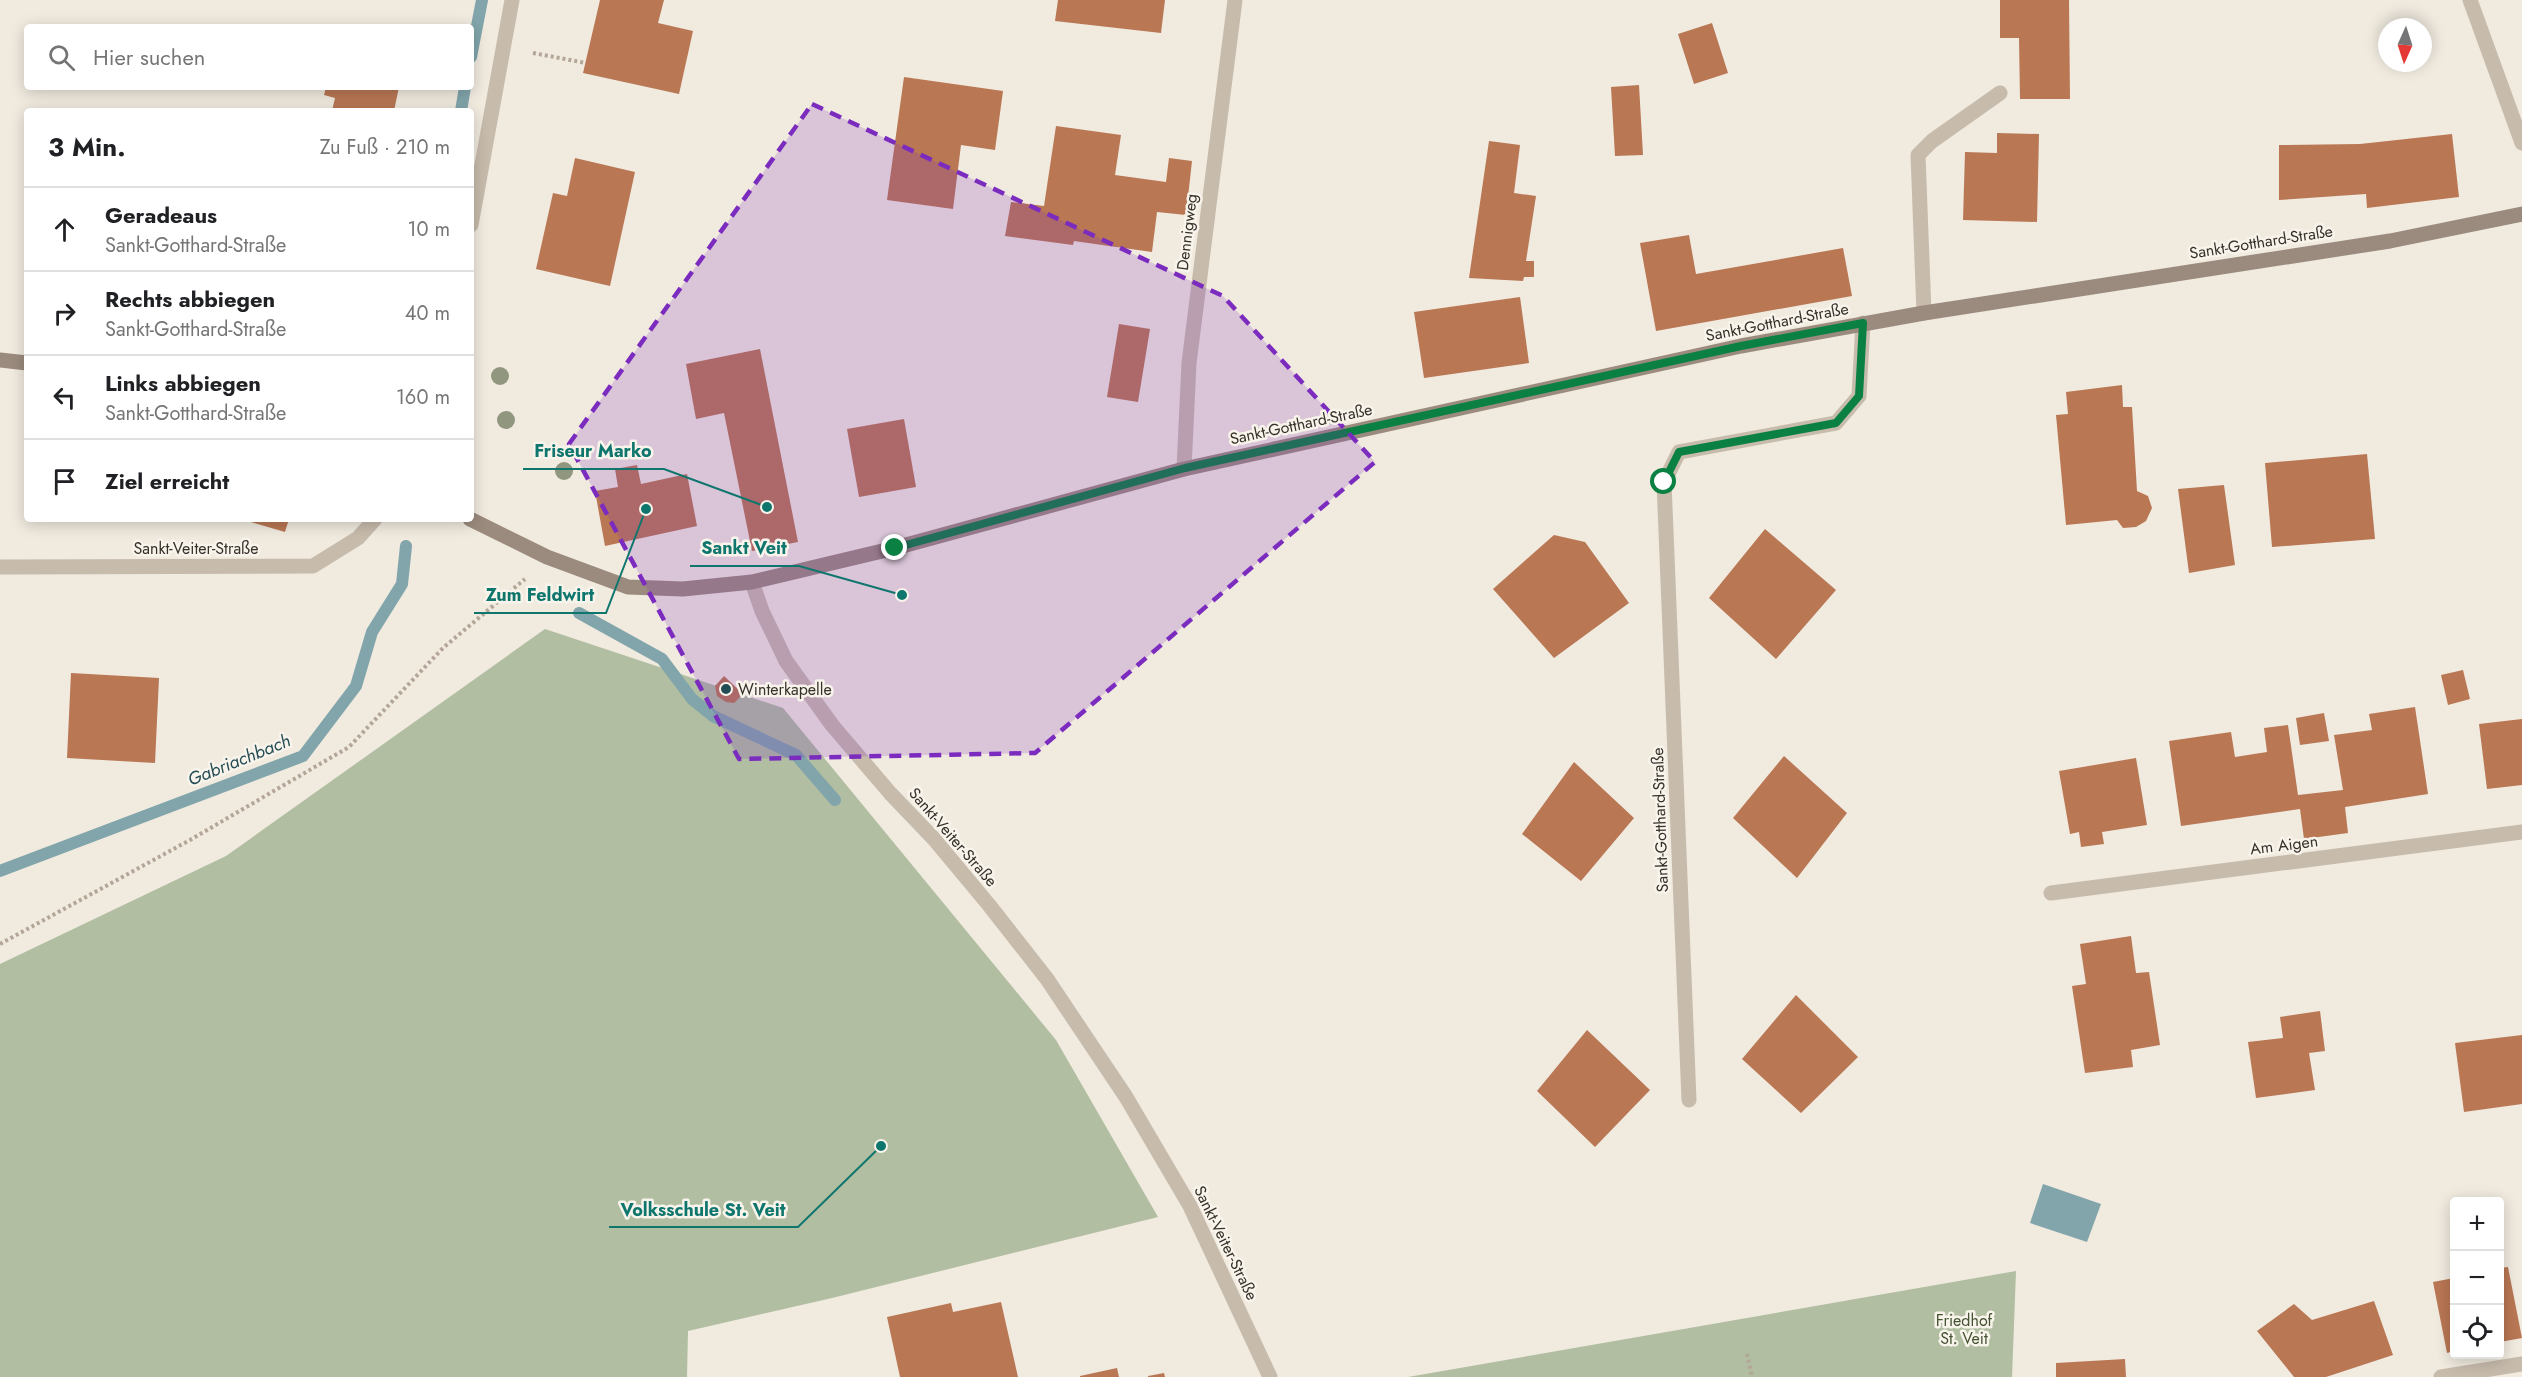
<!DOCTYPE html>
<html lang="de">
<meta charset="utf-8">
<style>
body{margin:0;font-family:Jost,sans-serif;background:#f2f2f2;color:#202124}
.controls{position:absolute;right:18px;bottom:18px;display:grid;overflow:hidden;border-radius:6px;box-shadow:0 3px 15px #0003}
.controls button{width:54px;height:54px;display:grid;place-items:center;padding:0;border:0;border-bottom:2px solid #e0e0e0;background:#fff;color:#202124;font:30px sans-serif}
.compass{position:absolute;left:2378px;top:18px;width:54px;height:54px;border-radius:50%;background:#fff;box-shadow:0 3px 15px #0003;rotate:183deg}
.stop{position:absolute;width:18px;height:18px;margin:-14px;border:4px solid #0b8043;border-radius:50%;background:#fff}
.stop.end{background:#0b8043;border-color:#fff;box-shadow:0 2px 6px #0008}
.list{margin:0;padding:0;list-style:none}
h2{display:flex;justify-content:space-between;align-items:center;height:78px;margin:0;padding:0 24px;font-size:26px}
h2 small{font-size:20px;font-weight:400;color:#757577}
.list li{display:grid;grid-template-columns:39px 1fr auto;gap:18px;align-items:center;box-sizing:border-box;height:84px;padding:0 24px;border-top:2px solid #e0e0e0}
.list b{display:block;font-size:22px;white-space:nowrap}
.list p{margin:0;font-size:20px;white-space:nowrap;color:#757577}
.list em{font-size:20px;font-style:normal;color:#757577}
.icon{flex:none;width:33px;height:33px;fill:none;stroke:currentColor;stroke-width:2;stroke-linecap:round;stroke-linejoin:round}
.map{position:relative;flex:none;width:2522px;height:1377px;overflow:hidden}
.search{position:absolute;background:#fff;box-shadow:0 3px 15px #0003;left:24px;top:24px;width:450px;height:66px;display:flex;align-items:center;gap:15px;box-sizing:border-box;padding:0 21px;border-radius:6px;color:#757577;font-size:22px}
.panel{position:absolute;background:#fff;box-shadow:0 3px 15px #0003;left:24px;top:108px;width:450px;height:414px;border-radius:6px}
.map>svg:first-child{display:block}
.green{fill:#b1bea1}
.water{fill:#81a5ab}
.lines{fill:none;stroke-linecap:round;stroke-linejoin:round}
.stream{stroke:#81a5ab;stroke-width:12}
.building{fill:#b97754}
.path{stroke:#b3a697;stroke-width:4;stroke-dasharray:3 3;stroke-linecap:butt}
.service{stroke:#c7bbac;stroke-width:15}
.minor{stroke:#c7bbac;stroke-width:15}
.tertiary{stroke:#c7bbac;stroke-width:15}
.secondary{stroke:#9b8b7e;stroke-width:15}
.tree{fill:#91967f}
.route{stroke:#0b8043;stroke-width:8}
.marked{fill:#7b2cbf;fill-opacity:0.2;stroke:#7b2cbf;stroke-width:4.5;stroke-dasharray:12 8;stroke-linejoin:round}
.poi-dot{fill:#244c54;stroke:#f8f4eb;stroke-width:2}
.labels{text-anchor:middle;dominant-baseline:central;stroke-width:5;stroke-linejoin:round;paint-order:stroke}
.street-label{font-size:16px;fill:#362f2a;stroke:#f8f4eb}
.poi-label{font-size:16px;fill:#362f2a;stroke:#f8f4eb;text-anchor:start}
.park-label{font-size:16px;fill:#435231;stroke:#f8f4eb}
.water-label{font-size:18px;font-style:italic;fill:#244c54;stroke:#f8f4eb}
.leader{fill:none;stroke:#0f766e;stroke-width:2}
.callout-dot{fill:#0f766e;stroke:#f8f4eb;stroke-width:2}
.callout-label{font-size:18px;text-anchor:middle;font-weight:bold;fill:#0f766e;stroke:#f8f4eb;stroke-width:5;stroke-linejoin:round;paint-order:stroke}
</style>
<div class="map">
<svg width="2522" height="1377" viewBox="0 0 2522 1377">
<rect width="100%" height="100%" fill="#f0eadf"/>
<!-- green -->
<path class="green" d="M 545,629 L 783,708 L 1056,1040 L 1158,1217 L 832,1298 L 688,1331 L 687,1377 L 0,1377 L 0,964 L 226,856 Z
M 2016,1271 L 2012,1377 L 1408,1377 Z"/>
<!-- water -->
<path class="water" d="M 2043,1184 L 2101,1204 L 2087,1242 L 2030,1223 Z"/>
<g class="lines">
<!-- stream -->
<path class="stream" d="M 471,57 L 482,0
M 461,111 L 465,87
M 579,613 L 662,659 L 692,699 L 713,716 L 796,755 L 835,800
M 0,871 L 303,756 L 356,686 L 372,632 L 402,584 L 406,546"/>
</g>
<!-- building -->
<path class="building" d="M 600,0 L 664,0 L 658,23 L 693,31 L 679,94 L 583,73 Z
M 1058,0 L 1165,0 L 1161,33 L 1055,21 Z
M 2000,0 L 2069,0 L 2070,99 L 2020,99 L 2019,38 L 2000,38 Z
M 1712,23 L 1728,73 L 1694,84 L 1678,34 Z
M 904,77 L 1003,91 L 995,150 L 961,145 L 953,209 L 887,200 Z
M 1639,85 L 1643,155 L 1615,156 L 1611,87 Z
M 326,87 L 399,87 L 394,111 L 332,111 L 335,98 L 324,95 Z
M 1056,126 L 1121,135 L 1115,175 L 1166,182 L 1169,158 L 1192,161 L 1186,215 L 1157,212 L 1152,252 L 1074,241 L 1073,245 L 1005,236 L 1011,202 L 1044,206 Z
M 1997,133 L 2039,134 L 2037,222 L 1963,220 L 1965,152 L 1997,153 Z
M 2452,134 L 2459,197 L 2367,208 L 2366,194 L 2279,200 L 2279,145 L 2360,144 Z
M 1489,141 L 1520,145 L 1514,193 L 1536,196 L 1526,261 L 1534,261 L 1534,277 L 1524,277 L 1523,281 L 1469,278 Z
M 575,158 L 635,172 L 610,286 L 536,269 L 553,193 L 567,196 Z
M 1689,235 L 1696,274 L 1843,248 L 1852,296 L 1656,331 L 1640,243 Z
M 1520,297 L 1529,363 L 1424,378 L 1414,312 Z
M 1119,324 L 1150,329 L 1138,402 L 1107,397 Z
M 760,349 L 798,542 L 752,551 L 724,413 L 696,419 L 686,364 Z
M 2122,385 L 2123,407 L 2132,407 L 2137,491 L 2148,496 L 2152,508 L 2146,521 L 2136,527 L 2123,528 L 2117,520 L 2066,525 L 2056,415 L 2068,414 L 2066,392 Z
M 904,419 L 916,487 L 859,497 L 847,429 Z
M 2367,454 L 2375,539 L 2272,547 L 2265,463 Z
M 637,465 L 641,484 L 687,474 L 697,526 L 605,546 L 595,491 L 618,487 L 615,469 Z
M 2224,485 L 2235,565 L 2189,573 L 2178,489 Z
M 240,519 L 289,519 L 285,532 Z
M 1765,529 L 1836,590 L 1776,659 L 1709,598 Z
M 1554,535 L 1585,542 L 1629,603 L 1554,658 L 1493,589 Z
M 2463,670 L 2470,699 L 2448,705 L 2441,675 Z
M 71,673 L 159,678 L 155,763 L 67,758 Z
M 724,676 L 743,694 L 734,703 L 726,702 L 717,696 L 715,686 Z
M 2415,707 L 2428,794 L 2345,807 L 2348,833 L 2304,839 L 2300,809 L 2181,826 L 2169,741 L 2231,732 L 2235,757 L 2267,752 L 2264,728 L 2288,725 L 2298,795 L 2343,790 L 2334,735 L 2372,730 L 2369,714 Z
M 2324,713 L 2329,741 L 2300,745 L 2296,718 Z
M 2522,719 L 2522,785 L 2487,789 L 2479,724 Z
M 1784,756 L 1847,813 L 1797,878 L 1733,818 Z
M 2136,758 L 2147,825 L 2102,832 L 2104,844 L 2081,847 L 2079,832 L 2070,834 L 2059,771 Z
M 1574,762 L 1634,818 L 1581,881 L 1522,834 Z
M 2131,936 L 2136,973 L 2149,972 L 2160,1045 L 2131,1050 L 2133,1067 L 2085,1073 L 2072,986 L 2086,984 L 2080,944 Z
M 1796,995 L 1858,1057 L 1801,1113 L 1742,1059 Z
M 2320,1011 L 2325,1051 L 2309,1053 L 2315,1090 L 2256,1098 L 2248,1042 L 2283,1038 L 2280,1017 Z
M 1587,1030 L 1650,1090 L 1595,1147 L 1537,1091 Z
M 2522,1035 L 2522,1104 L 2464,1112 L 2455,1043 Z
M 2508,1267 L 2522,1338 L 2500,1342 L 2500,1268 Z
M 2454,1278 L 2454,1351 L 2447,1353 L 2433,1282 Z
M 2374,1301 L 2393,1355 L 2326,1377 L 2294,1377 L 2257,1331 L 2294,1304 L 2312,1320 Z
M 1001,1302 L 1018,1377 L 900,1377 L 887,1317 L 951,1303 L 953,1312 Z
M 2125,1359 L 2126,1377 L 2056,1377 L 2056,1363 Z
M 1117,1368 L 1119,1377 L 1080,1377 L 1080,1376 Z
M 1164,1373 L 1165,1377 L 1148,1377 L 1148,1376 Z"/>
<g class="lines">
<!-- path -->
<path class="path" d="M 533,53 L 586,63
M 0,944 L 190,840 L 349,747 L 443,648 L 525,579
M 1747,1354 L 1752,1377"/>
<!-- service -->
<path class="service" d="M 1924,313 L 1918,155 L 1932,141 L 2000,93
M 0,567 L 313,566 L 358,538 L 375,519"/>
<!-- minor -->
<path class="minor" d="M 2470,0 L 2522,143
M 1184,469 L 1189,363 L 1235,0
M 2051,893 L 2522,832
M 1689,1100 L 1664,482 L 1679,452 L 1836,423 L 1859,396 L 1863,323
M 2441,1377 L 2522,1364"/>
<!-- tertiary -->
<path class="tertiary" d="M 471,225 L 512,0
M 752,582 L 762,611 L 786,661 L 832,725 L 890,793 L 934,839 L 989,905 L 1047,979 L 1126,1097 L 1190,1206 L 1270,1377"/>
<!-- secondary -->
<path class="secondary" d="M 0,360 L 27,363
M 470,519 L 547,557 L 628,587 L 683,589 L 752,582 L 895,548 L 1184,469 L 1741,346 L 1924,313 L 2390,241 L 2522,214"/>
</g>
<!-- trees -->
<g class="tree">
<circle cx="500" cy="376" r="9"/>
<circle cx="506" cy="420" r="9"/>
<circle cx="564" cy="471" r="9"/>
</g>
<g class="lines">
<!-- route -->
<path class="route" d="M 895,548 L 1185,468 L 1741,346 L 1863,323 L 1859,396 L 1836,423 L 1679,452 L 1664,482"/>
</g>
<!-- marked area -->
<path class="marked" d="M 812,104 L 1223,296 L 1375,462 L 1035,753 L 739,759 L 569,444 Z"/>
<!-- markers -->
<circle class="poi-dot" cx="726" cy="689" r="6"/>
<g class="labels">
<!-- street labels -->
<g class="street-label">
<text transform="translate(1187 232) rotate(-83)">Dennigweg</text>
<text transform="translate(2261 242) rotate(-9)">Sankt-Gotthard-Straße</text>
<text transform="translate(1777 322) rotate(-11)">Sankt-Gotthard-Straße</text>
<text transform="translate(1301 424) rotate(-12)">Sankt-Gotthard-Straße</text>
<text x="196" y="548">Sankt-Veiter-Straße</text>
<text transform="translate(1660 820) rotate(-92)">Sankt-Gotthard-Straße</text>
<text transform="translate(953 837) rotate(49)">Sankt-Veiter-Straße</text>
<text transform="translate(2284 845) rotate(-7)">Am Aigen</text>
<text transform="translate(1226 1243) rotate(64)">Sankt-Veiter-Straße</text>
</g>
<!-- poi labels -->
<g class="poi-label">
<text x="738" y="689">Winterkapelle</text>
</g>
<!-- park labels -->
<g class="park-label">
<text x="1964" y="1320">Friedhof<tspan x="1964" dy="18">St. Veit</tspan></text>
</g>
<!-- water labels -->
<g class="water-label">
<text transform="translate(239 760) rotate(-22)">Gabriachbach</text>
</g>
</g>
<!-- callouts -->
<path class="leader" d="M767 507L664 469H523M902 595L799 566H690M646 509L606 613H474M881 1146L798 1227H609"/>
<g class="callout-dot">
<circle cx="767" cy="507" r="6"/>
<circle cx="902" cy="595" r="6"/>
<circle cx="646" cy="509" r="6"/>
<circle cx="881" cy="1146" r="6"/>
</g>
<g class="callout-label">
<text x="593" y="457">Friseur Marko</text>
<text x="744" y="554">Sankt Veit</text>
<text x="540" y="601">Zum Feldwirt</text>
<text x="703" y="1216">Volksschule St. Veit</text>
</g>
</svg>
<div class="controls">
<button>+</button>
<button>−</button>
<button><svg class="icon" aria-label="locate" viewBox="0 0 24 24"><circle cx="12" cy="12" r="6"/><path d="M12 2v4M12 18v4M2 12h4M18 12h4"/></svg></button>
</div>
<svg class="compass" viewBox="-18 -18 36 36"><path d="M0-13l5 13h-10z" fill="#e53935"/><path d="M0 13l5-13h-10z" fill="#757577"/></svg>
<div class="stop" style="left:1664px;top:482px"></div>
<div class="stop end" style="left:895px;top:548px"></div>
<div class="search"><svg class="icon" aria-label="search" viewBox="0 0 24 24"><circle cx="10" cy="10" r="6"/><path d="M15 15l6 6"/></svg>Hier suchen</div>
<section class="panel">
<h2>3 Min.<small>Zu Fuß · 210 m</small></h2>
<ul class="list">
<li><svg class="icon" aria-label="ahead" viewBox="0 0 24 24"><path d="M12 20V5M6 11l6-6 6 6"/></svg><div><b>Geradeaus</b><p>Sankt-Gotthard-Straße</p></div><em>10 m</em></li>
<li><svg class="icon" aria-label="right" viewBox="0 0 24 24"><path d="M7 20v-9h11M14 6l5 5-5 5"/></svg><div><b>Rechts abbiegen</b><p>Sankt-Gotthard-Straße</p></div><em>40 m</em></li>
<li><svg class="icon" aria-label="left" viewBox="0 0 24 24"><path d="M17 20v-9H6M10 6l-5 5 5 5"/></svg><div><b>Links abbiegen</b><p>Sankt-Gotthard-Straße</p></div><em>160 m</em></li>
<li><svg class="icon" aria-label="arrive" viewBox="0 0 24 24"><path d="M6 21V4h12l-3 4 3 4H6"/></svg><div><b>Ziel erreicht</b></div></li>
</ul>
</section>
</div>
